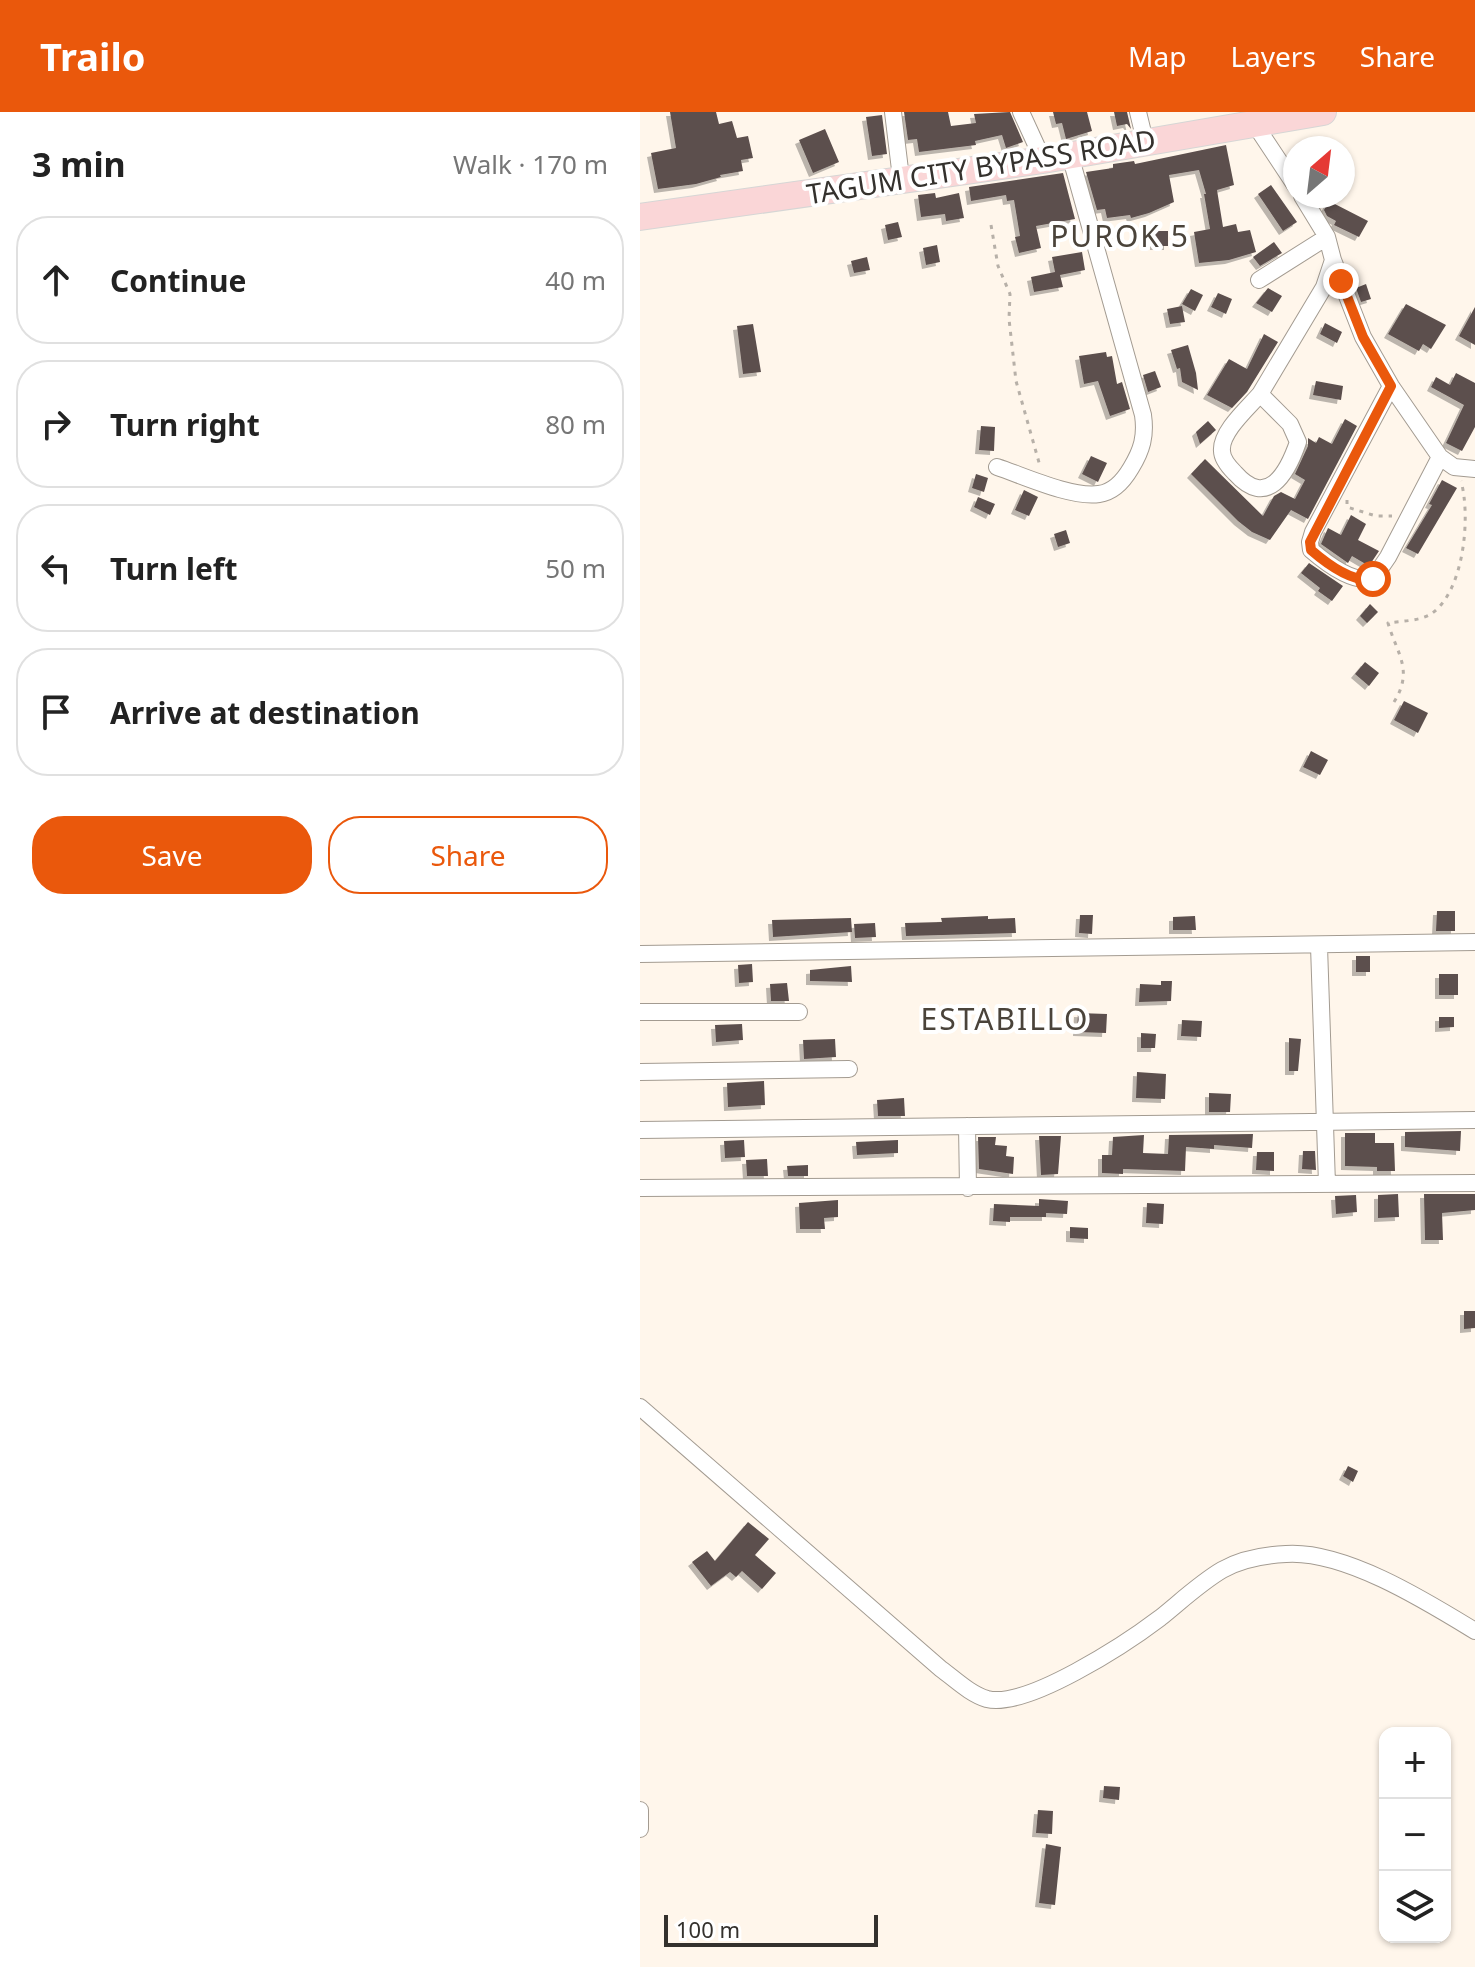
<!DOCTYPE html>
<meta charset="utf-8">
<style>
body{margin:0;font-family:"Noto Sans",sans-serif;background:#f2f2f2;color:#222}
.controls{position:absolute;right:24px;bottom:24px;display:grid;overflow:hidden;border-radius:16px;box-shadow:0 2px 6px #0004}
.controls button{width:72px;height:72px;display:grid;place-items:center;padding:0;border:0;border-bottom:2px solid #e0e0e0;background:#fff;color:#222;font:40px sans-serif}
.compass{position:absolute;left:643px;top:24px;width:72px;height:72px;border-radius:50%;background:#fff;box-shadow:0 2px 6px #0004;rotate:28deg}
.scale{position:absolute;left:24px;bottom:20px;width:214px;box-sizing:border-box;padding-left:8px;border:4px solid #34312d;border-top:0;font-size:22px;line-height:28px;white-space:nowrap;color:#34312d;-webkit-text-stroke:6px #fff;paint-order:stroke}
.stop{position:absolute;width:24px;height:24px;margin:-18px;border:6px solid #ea580c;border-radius:50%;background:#fff}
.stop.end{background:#ea580c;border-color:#fff;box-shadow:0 2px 8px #0008}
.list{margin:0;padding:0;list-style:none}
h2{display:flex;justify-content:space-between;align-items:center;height:104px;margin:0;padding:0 32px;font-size:34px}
h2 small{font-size:26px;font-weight:400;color:#767676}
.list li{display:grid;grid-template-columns:52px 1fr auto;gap:24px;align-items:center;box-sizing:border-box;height:128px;margin:0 16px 16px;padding:0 16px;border:2px solid #e0e0e0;border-radius:32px}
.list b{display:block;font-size:30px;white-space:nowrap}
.list em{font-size:26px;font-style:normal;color:#767676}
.actions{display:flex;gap:16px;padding:24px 32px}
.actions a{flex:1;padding:18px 0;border:2px solid #ea580c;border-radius:32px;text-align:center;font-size:28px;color:#ea580c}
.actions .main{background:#ea580c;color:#fff}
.icon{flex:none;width:44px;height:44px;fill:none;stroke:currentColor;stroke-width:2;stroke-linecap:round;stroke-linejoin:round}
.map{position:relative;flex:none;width:835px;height:1855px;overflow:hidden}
header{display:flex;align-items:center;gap:48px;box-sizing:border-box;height:112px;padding:0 40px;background:#ea580c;color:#fff}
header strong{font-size:38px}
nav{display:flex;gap:44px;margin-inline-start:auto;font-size:28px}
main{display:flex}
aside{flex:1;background:#fff}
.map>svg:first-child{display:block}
.building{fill:#5c4f4d;filter:url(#shadow)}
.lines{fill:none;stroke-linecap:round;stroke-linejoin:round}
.minor-casing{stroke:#a39b91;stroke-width:18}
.primary-casing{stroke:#d6d6d5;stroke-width:28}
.path{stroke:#b7b0a8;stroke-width:3;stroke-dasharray:4 6;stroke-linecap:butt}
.minor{stroke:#fff;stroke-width:16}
.primary{stroke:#fad6d7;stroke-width:26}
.route{stroke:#ea580c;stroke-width:10}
.labels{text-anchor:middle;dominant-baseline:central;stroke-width:8;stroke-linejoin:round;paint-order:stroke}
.street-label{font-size:28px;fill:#34312d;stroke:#fff}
.neighbourhood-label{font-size:30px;letter-spacing:2px;fill:#4a433a;stroke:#fff}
</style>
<header>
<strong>Trailo</strong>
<nav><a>Map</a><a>Layers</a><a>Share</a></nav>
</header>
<main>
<aside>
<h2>3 min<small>Walk · 170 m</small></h2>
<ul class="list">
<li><svg class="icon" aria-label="ahead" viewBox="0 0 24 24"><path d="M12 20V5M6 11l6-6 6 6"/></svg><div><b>Continue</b></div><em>40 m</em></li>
<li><svg class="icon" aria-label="right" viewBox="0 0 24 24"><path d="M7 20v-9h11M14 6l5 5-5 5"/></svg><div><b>Turn right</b></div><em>80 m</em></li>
<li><svg class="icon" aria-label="left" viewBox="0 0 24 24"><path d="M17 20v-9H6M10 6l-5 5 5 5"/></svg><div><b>Turn left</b></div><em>50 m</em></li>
<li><svg class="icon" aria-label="arrive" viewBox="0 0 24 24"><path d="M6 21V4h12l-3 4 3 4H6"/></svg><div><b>Arrive at destination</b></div></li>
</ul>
<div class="actions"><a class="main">Save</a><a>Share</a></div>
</aside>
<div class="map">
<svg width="835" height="1855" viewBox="0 0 835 1855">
<defs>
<filter id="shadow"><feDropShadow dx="-4" dy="4" stdDeviation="0" flood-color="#0004"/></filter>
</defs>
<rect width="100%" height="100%" fill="#fff6eb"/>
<!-- building -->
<path class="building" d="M 30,0 L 76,0 L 79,12 L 92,9 L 97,26 L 108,24 L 113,46 L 101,48 L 103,59 L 80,63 L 81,65 L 56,72 L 18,77 L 11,41 L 36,36 Z
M 264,0 L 308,0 L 311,14 L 336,11 L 334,2 L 370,0 L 383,30 L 366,36 L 362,23 L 335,29 L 336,33 L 279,40 L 277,27 L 268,28 Z
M 413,0 L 447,0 L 452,19 L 426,27 L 422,11 L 416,12 Z
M 474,0 L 487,0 L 491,17 L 487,12 L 477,14 Z
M 242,3 L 247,42 L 232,44 L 226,5 Z
M 185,17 L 199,50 L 173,61 L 159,28 Z
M 586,33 L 594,73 L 577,78 L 583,115 L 596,112 L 598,120 L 610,118 L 616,140 L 589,148 L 559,151 L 554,120 L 570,117 L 564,82 L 566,82 L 559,58 L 529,63 L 534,90 L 509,101 L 491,106 L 490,103 L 467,106 L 465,97 L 457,98 L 446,60 L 473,56 L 473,52 L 494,49 L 495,52 Z
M 423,61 L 435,107 L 396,114 L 401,136 L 379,141 L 375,125 L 380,124 L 374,88 L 367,89 L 366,83 L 331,89 L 329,75 Z
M 631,73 L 657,110 L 643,119 L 618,82 Z
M 295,81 L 296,86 L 319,81 L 324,106 L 306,109 L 305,102 L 281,105 L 278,83 Z
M 689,89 L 728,109 L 719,125 L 694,113 L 696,109 L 687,104 L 684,98 Z
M 258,110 L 262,125 L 248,128 L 245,113 Z
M 514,119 L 528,119 L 528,134 L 514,134 Z
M 634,130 L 642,141 L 620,154 L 613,145 Z
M 297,133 L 300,150 L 286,153 L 283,136 Z
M 442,140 L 445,158 L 420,163 L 423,175 L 394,180 L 391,165 L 415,160 L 412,145 Z
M 227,145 L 230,158 L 214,161 L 211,149 Z
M 726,172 L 731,187 L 721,190 L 716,176 Z
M 628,176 L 642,184 L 632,200 L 616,191 Z
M 551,177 L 563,183 L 555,199 L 542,192 Z
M 578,181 L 592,187 L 586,202 L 571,195 Z
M 766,192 L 806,213 L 791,237 L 783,232 L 779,239 L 748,222 Z
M 542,194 L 545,210 L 530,212 L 527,197 Z
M 835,195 L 835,233 L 819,224 Z
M 685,211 L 702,220 L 697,231 L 680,222 Z
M 113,212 L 121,260 L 103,262 L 97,214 Z
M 624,222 L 638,230 L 607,280 L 592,296 L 567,283 L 589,247 L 607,257 Z
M 548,233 L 556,261 L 558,278 L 542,270 L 540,256 L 537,257 L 531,238 Z
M 466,240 L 467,245 L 472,244 L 477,272 L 482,270 L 490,297 L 470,304 L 458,269 L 444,272 L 439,244 Z
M 515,259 L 521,275 L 508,280 L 503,263 Z
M 816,261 L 835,271 L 835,315 L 822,339 L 806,331 L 824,293 L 791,275 L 796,265 L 810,273 Z
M 676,269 L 703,274 L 701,288 L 673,283 Z
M 705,307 L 717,314 L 668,407 L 651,398 L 630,428 L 612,420 L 598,409 L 551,362 L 565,347 L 623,404 L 634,384 L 641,380 L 655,387 L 665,368 L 655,362 L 668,334 L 668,326 L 676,331 L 679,325 L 692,332 Z
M 568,309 L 576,318 L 560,332 L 556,320 Z
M 341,314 L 355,315 L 354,339 L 339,338 Z
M 451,344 L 467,351 L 458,370 L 442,362 Z
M 336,362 L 348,366 L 344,380 L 332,376 Z
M 802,368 L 817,376 L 778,442 L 766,436 L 792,393 L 789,392 Z
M 384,378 L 398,385 L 389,404 L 375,398 Z
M 338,385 L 355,392 L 350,403 L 334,395 Z
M 711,403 L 726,412 L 718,428 L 739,439 L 729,454 L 712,444 L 708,451 L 681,432 L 688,416 L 701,423 Z
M 426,418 L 430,431 L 418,435 L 414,422 Z
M 669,451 L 703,474 L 692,489 L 678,479 L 680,476 L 661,461 Z
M 730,492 L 738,500 L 727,511 L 720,504 Z
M 725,550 L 739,561 L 729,574 L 715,562 Z
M 764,589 L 788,601 L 778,621 L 754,608 Z
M 671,639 L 688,648 L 680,663 L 663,655 Z
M 797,799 L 815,799 L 815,819 L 796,819 Z
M 440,803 L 453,803 L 452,822 L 439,821 Z
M 348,804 L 348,807 L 375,806 L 376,821 L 266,824 L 265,811 L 302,810 L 301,806 Z
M 555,804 L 556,818 L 533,818 L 533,805 Z
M 211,806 L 212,820 L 133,825 L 132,808 Z
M 235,811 L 236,825 L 215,826 L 214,812 Z
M 716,844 L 730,844 L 730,860 L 716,860 Z
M 112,852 L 113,870 L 99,871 L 98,853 Z
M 211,854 L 212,870 L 170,869 L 170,858 Z
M 799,862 L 818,862 L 818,883 L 799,883 Z
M 521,869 L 532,869 L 531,889 L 499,890 L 500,872 L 521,873 Z
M 147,871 L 149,889 L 131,889 L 130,872 Z
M 438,901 L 467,902 L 466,921 L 437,920 Z
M 799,905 L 814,905 L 814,915 L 799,916 Z
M 542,908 L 562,909 L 561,925 L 541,924 Z
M 102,912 L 103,928 L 76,930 L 75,913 Z
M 501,921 L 516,922 L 515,936 L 501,936 Z
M 649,926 L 661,927 L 658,959 L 649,959 Z
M 195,927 L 196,945 L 164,947 L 163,928 Z
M 497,960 L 526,962 L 525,987 L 496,986 Z
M 124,969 L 125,993 L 88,995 L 87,971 Z
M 569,981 L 591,982 L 590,1000 L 569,1000 Z
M 264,986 L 265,1004 L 238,1004 L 237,988 Z
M 821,1019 L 820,1039 L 765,1035 L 765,1020 Z
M 705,1021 L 735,1021 L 735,1031 L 754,1031 L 755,1059 L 737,1059 L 737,1055 L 705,1054 Z
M 613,1022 L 612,1036 L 574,1033 L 574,1037 L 546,1035 L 545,1059 L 483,1057 L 483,1062 L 462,1061 L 462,1043 L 472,1043 L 473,1025 L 504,1023 L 503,1041 L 528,1042 L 529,1023 Z
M 399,1024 L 421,1024 L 418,1062 L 401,1063 Z
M 338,1025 L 356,1025 L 355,1033 L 367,1034 L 366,1044 L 374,1045 L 373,1062 L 339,1057 Z
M 104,1028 L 105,1045 L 85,1046 L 84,1029 Z
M 258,1028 L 258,1041 L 217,1043 L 216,1030 Z
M 663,1039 L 675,1039 L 676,1058 L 662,1057 Z
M 617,1040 L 634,1040 L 634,1059 L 616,1058 Z
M 127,1047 L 128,1064 L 107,1064 L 106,1048 Z
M 168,1053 L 168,1064 L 148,1064 L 147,1054 Z
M 758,1082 L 759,1105 L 738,1106 L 738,1083 Z
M 784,1082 L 835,1082 L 835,1098 L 802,1101 L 803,1128 L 785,1128 Z
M 716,1083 L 717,1100 L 696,1102 L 695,1084 Z
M 399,1087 L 428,1089 L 427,1102 L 406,1101 L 406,1105 L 370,1105 L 370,1110 L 353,1109 L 354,1092 L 399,1094 Z
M 198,1088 L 198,1105 L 184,1106 L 185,1117 L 160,1117 L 159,1091 Z
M 507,1091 L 524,1092 L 523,1112 L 506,1111 Z
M 430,1115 L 448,1116 L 448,1127 L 430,1126 Z
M 824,1199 L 835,1199 L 835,1216 L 824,1217 Z
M 708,1354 L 718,1359 L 713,1370 L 703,1364 Z
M 108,1410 L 129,1427 L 115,1443 L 136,1461 L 122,1477 L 102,1459 L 96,1465 L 90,1460 L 71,1474 L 52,1450 L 67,1439 L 75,1449 Z
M 464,1674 L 480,1675 L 479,1688 L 463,1686 Z
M 398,1698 L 413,1699 L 412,1722 L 396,1721 Z
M 406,1732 L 421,1735 L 415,1793 L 399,1791 Z"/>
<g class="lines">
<!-- minor casing -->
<g class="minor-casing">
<path id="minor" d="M 253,0 L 261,66
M 381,0 L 403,48
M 498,0 L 505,29
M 612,8 L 655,73
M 662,84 L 687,125 L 693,148 L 723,225 L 751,274 L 800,345 L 814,355 L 835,357
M 619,168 L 687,125
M 751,274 L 673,420 L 670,430 L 671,438 C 686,451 712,471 733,467 L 748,445 L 800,345
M 620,282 C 609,295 580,320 582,339 C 582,347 589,355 595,361 C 627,397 647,362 658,330 L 650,312 L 620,282 L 684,175 L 693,148
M 357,355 C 384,364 431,386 459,382 C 474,380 484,368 491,356 C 502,338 506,324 503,303 L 430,43
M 679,834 L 687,1072
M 0,842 L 835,830
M 0,900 L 159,900
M 0,960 L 209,957
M 327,1014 L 328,1076
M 0,1018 L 835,1008
M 0,1076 L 835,1071
M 0,1295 L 301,1557 C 315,1567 330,1582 347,1587 C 387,1597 487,1531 520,1506 C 540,1490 560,1471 582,1458 C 601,1447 625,1443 646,1442 C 704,1438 786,1489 835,1519
M 0,1698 L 0,1717"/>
</g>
<!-- primary casing -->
<g class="primary-casing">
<path id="primary" d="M 0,105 L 403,48 L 683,0"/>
</g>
<!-- path -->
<path class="path" d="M 351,113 L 358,154 L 370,182 L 369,207 L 376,269 L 400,354
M 707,388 L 707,395 L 736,404 L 752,404
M 754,590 C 774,558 757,542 748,511 C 761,509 780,509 791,502 C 824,480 831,405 821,369"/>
<!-- minor -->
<use href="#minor" class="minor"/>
<!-- primary -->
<use href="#primary" class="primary"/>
</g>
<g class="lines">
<!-- route -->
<path class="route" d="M 701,169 L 723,225 L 751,274 L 670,430 L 671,438 C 686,451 712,471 733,467"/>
</g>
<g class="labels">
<!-- street labels -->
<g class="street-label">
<text transform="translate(341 54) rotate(-9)">TAGUM CITY BYPASS ROAD</text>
</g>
<!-- neighbourhood labels -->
<g class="neighbourhood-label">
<text x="480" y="123">PUROK 5</text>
<text x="365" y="906">ESTABILLO</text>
</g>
</g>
</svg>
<div class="controls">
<button>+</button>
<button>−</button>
<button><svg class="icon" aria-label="layers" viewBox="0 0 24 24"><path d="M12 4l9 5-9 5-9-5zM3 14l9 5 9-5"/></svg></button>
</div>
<svg class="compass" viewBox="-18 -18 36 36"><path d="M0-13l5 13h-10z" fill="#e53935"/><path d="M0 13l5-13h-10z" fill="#767676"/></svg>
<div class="scale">100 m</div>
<div class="stop" style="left:733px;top:467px"></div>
<div class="stop end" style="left:701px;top:169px"></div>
</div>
</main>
